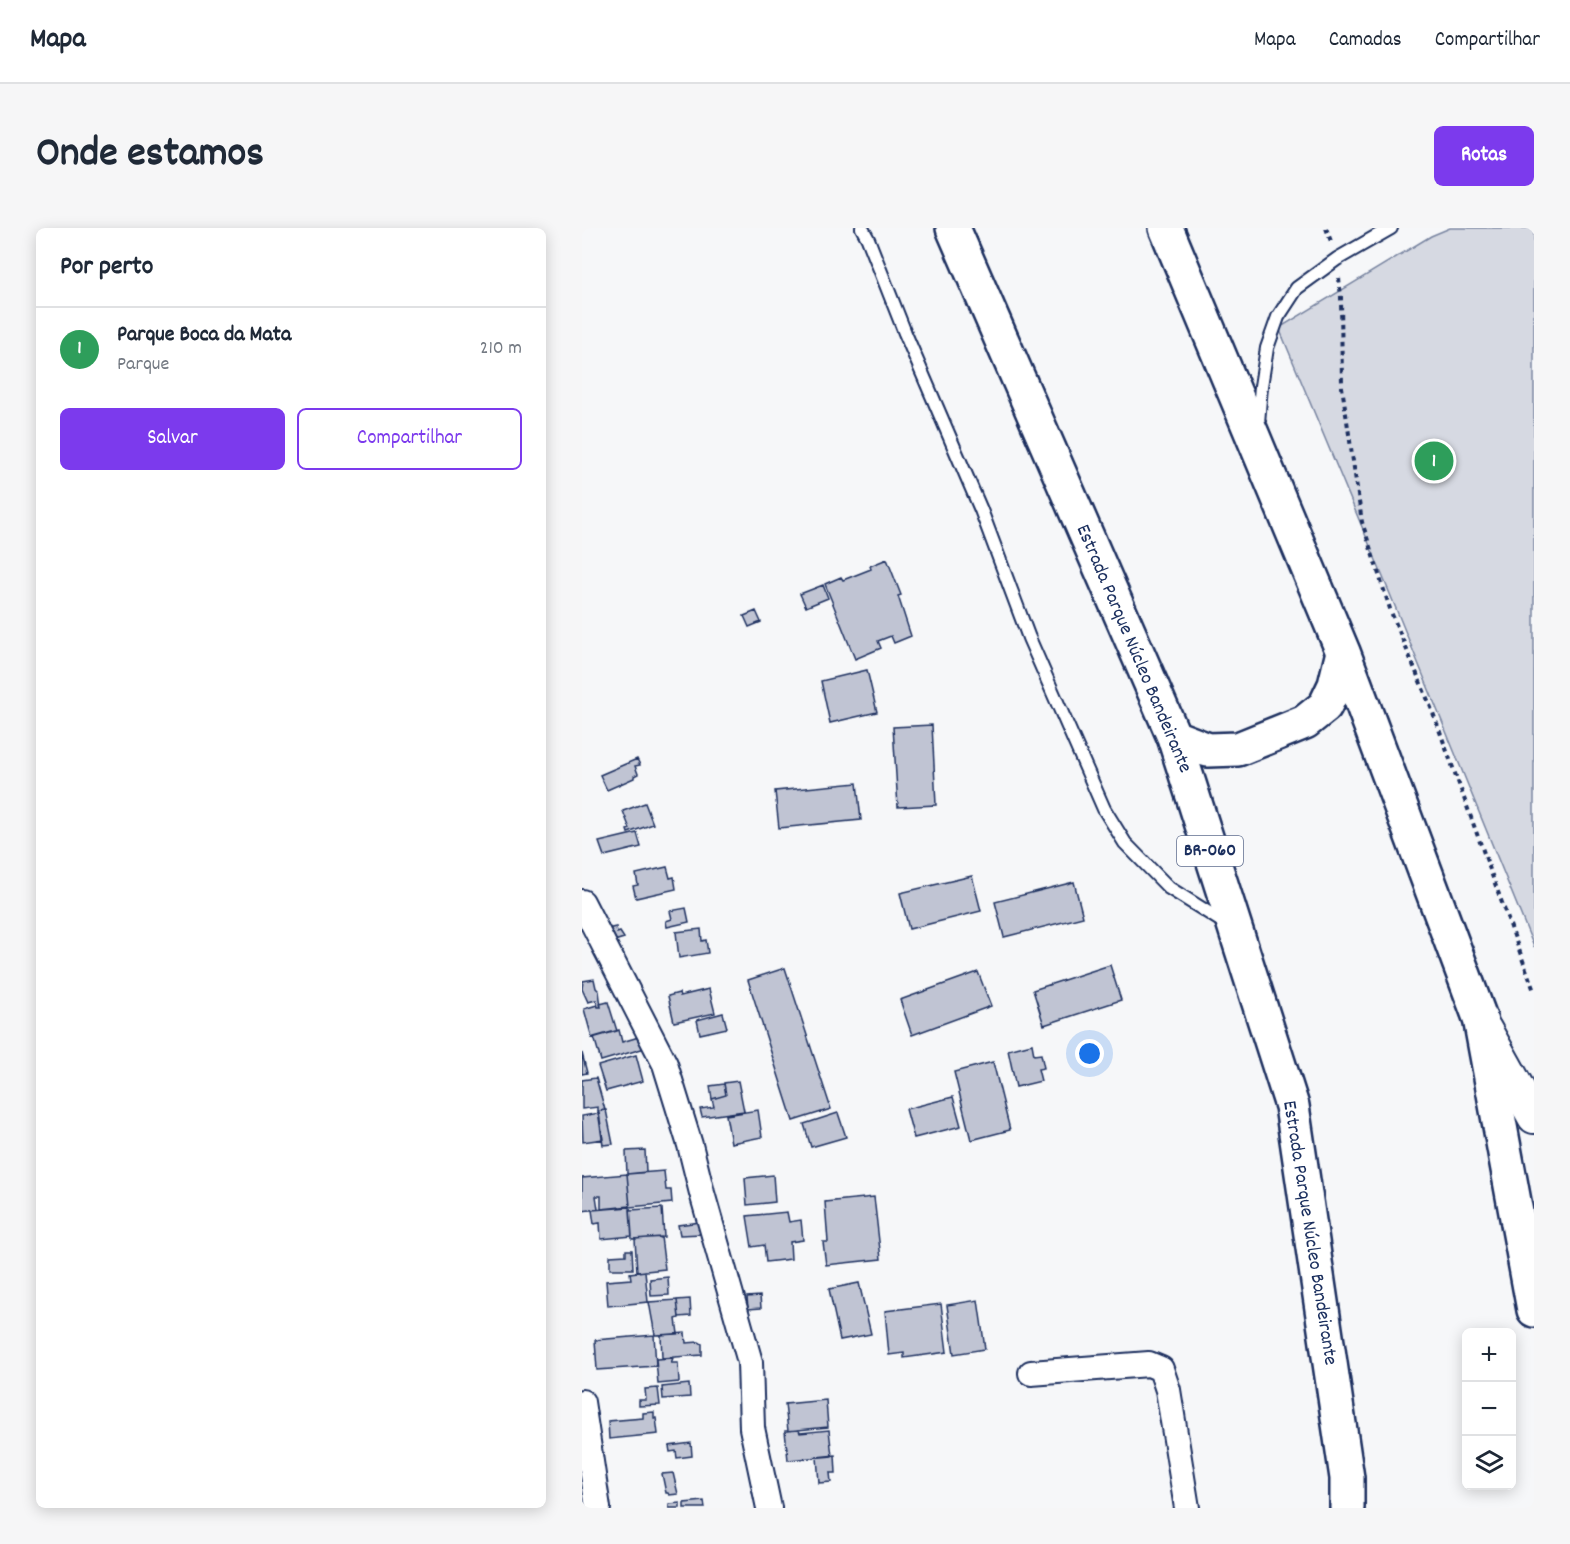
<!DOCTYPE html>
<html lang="pt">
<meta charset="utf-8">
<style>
body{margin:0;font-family:Dekko,sans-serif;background:#f6f6f7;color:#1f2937}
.controls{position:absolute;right:18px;bottom:18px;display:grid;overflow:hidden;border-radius:9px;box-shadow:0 3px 15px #0003}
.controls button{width:54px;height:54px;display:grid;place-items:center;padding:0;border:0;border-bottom:2px solid #e0e1e3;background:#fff;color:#1f2937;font:30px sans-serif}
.you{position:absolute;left:508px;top:826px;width:21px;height:21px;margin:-15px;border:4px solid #fff;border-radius:50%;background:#1a73e8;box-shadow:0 0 0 9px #1a73e833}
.badge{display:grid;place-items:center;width:39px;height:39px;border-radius:50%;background:#7c3aed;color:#fff;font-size:20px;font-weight:700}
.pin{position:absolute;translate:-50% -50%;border:3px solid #fff;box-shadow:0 2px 6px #0006}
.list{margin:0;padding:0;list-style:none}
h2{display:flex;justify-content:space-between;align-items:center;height:78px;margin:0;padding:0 24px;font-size:26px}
h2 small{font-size:20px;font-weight:400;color:#747a83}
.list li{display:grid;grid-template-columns:39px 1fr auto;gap:18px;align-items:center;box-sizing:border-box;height:84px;padding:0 24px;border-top:2px solid #e0e1e3}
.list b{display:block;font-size:22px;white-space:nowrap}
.list p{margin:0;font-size:20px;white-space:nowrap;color:#747a83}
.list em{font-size:20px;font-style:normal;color:#747a83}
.actions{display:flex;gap:12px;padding:18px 24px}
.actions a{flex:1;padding:14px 0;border:2px solid #7c3aed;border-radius:9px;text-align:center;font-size:21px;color:#7c3aed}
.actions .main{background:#7c3aed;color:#fff}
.icon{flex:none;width:33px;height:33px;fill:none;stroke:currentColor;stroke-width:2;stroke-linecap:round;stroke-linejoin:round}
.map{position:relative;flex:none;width:952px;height:1280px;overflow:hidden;border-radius:9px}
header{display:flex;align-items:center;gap:36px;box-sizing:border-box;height:84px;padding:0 30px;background:#fff;border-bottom:2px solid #e0e1e3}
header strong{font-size:28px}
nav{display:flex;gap:33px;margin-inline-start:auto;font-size:21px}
.intro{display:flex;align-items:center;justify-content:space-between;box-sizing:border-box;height:144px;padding:0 36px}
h1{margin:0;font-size:42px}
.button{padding:15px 27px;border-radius:9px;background:#7c3aed;color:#fff;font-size:21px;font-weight:700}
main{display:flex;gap:36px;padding:0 36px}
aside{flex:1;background:#fff;border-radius:9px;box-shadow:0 3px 15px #0003}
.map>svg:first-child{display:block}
.green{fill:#d6d9e2;stroke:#7884a0;stroke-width:1.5}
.building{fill:#c0c4d3;stroke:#1b2f5e;stroke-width:1.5}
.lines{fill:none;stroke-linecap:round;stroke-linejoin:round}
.service-casing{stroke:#1b2f5e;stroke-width:16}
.minor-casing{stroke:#1b2f5e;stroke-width:28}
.tertiary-casing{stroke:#1b2f5e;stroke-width:36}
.trunk-casing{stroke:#1b2f5e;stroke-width:38}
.path{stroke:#1b2f5e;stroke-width:4;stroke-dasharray:4.5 4.5;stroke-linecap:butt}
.service{stroke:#fff;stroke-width:12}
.minor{stroke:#fff;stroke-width:24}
.tertiary{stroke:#fff;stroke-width:32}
.trunk{stroke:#fff;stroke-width:33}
.labels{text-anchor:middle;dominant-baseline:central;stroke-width:6;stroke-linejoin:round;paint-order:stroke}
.shield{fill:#fff;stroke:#5f6d8e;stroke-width:1.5}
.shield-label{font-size:18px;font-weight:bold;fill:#1b2f5e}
.street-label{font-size:20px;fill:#1b2f5e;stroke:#fff}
</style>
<header>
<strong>Mapa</strong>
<nav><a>Mapa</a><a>Camadas</a><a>Compartilhar</a></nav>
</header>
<div class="intro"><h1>Onde estamos</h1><a class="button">Rotas</a></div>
<main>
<aside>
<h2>Por perto<small></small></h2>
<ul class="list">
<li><span class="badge" style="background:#2e9e5b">1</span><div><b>Parque Boca da Mata</b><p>Parque</p></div><em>210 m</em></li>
</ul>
<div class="actions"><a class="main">Salvar</a><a>Compartilhar</a></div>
</aside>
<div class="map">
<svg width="952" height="1280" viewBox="0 0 952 1280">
<rect width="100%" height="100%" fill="#f6f7f9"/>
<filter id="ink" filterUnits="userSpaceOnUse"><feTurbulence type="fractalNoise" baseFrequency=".0167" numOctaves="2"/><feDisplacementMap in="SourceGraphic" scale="12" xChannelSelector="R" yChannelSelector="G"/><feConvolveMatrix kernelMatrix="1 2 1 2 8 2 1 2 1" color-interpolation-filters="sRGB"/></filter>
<g filter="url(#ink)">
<!-- green -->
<path class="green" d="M 868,0 L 952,0 L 952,719 L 808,366 L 697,100 L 849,8 Z"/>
<!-- building -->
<path class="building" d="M 305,331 L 319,367 L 316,368 L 329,408 L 312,415 L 309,408 L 296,413 L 299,420 L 273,431 L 243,356 L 259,349 L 261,352 L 289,341 L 288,338 Z
M 241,357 L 246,370 L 224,379 L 218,366 Z
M 174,383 L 179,394 L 167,399 L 162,388 Z
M 285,442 L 295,484 L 248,495 L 239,453 Z
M 350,497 L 354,577 L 316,579 L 311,499 Z
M 55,531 L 58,537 L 53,538 L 56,546 L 52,548 L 52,550 L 25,562 L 18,547 Z
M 275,555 L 279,592 L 197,600 L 193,563 Z
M 63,575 L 71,596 L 46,605 L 45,602 L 48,601 L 41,583 Z
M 55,605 L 59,619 L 22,628 L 17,614 Z
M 85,639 L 88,650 L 92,649 L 94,661 L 54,670 L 51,658 L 56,657 L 54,646 Z
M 390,648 L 399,683 L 327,701 L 318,665 Z
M 492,654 L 501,689 L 422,709 L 413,674 Z
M 104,680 L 107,694 L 85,699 L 84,693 L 90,691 L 88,683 Z
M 34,699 L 35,705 L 38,704 L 42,710 L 19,717 L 16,703 Z
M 119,701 L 120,713 L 124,712 L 126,725 L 97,730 L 94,704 Z
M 528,737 L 539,772 L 462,797 L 451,762 Z
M 203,740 L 249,881 L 211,893 L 166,752 Z
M 396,744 L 409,778 L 330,807 L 318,772 Z
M 12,751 L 14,760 L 17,763 L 19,779 L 16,779 L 14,772 L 6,774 L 0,761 L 1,753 Z
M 127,761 L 133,785 L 92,794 L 86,768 L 97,765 L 98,768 Z
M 26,774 L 35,803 L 10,810 L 2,781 L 15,777 L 16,779 L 19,779 L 18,776 Z
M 141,785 L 145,800 L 118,806 L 115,792 Z
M 37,802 L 40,814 L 60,808 L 63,820 L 19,833 L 12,809 Z
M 450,816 L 452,827 L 459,826 L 462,840 L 456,841 L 459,853 L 434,859 L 426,822 Z
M 0,825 L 5,845 L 0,846 Z
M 54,827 L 61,853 L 24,863 L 16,838 Z
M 411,834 L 428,902 L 389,912 L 372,844 Z
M 14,850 L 23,882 L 16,883 L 16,879 L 0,881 L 0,852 Z
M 156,853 L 162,883 L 120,889 L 118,881 L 132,879 L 130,871 L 144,867 L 142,855 Z
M 142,856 L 144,867 L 130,871 L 128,858 Z
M 371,869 L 379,898 L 332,910 L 324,881 Z
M 24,882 L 31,916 L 21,917 L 16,883 Z
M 176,882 L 180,909 L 149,915 L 144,887 Z
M 17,885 L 21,911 L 1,914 L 0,888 Z
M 256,885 L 264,909 L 229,919 L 222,896 Z
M 63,922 L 64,944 L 45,946 L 44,923 Z
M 82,943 L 84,962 L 89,962 L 90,975 L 48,979 L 45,946 Z
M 45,946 L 48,978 L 19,981 L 19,968 L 14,968 L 16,981 L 0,983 L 0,950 Z
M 191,947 L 193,974 L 165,977 L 163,950 Z
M 292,969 L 299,1031 L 244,1037 L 241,1014 L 246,1014 L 243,974 Z
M 48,979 L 50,1008 L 19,1011 L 18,995 L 12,996 L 10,982 Z
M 80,980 L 82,1009 L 50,1011 L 48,982 Z
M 205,984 L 207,994 L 219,992 L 221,1012 L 208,1014 L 209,1031 L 184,1034 L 182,1017 L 170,1019 L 165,988 Z
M 118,994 L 120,1006 L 98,1007 L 96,997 Z
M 79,1009 L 83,1041 L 55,1044 L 53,1011 Z
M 44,1022 L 50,1022 L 51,1041 L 28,1041 L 28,1028 L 44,1027 Z
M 63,1043 L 66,1074 L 26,1078 L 24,1053 L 49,1051 L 48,1045 Z
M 86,1049 L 87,1067 L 69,1068 L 68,1051 Z
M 277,1055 L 289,1106 L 258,1112 L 247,1061 Z
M 178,1068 L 179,1080 L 166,1081 L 165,1069 Z
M 108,1071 L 109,1088 L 97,1089 L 95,1072 Z
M 95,1072 L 97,1090 L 94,1091 L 96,1106 L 73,1107 L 67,1074 Z
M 396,1072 L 403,1121 L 372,1126 L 365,1077 Z
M 359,1076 L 365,1124 L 322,1130 L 322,1125 L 307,1127 L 303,1083 Z
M 103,1105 L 104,1115 L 117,1114 L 120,1116 L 120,1127 L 80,1130 L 79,1107 Z
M 72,1107 L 74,1138 L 15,1142 L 13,1112 Z
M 91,1130 L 89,1135 L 96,1135 L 97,1154 L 76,1156 L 74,1131 Z
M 107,1156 L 108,1169 L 81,1171 L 80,1159 Z
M 76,1160 L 78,1177 L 57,1178 L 57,1172 L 64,1172 L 63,1161 Z
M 244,1172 L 246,1199 L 206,1203 L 203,1176 Z
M 72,1184 L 72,1190 L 74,1190 L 76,1206 L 27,1211 L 26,1193 L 61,1190 L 61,1185 Z
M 217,1202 L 218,1205 L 247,1202 L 250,1228 L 206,1232 L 203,1203 Z
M 109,1215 L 110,1228 L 95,1230 L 94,1223 L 88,1224 L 87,1218 Z
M 253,1227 L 254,1245 L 248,1245 L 249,1254 L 237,1255 L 235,1229 Z
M 91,1245 L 96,1266 L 87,1267 L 86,1265 L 84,1265 L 80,1246 Z
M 122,1273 L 123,1280 L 102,1280 L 102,1275 Z
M 87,1276 L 98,1275 L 98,1280 L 87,1280 Z"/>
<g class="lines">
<!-- service casing -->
<g class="service-casing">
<path id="service" d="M 280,0 L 286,11 L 323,105 L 399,282 L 447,410 L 522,581 L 543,615 L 587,660 L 646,697
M 676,195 L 679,158 L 685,120 L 696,89 L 715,60 L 755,31 L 809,0"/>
</g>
<!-- minor casing -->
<g class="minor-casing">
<path id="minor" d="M 0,674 L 83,836 L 108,917 L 120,965 L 168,1134 L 170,1200 L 187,1280
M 449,1145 L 567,1136 L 579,1141 L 586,1162 L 605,1280
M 0,1174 L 16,1280"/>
</g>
<!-- tertiary casing -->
<g class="tertiary-casing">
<path id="tertiary" d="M 903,801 L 952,889"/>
</g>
<!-- trunk casing -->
<g class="trunk-casing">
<path id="trunk" d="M 371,0 L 592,509 L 710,878 L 765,1250 L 765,1280
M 584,0 L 761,424 L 898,790 L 952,1082
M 592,509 L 626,522 L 656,521 L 723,494 L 743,478 L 753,457 L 761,424"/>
</g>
<!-- path -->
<path class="path" d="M 744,0 L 750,16
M 757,50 L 759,69 L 760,159 L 780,294 L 809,384 L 850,482 L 952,763"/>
<!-- service -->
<use href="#service" class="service"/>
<!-- minor -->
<use href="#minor" class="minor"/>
<!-- tertiary -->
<use href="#tertiary" class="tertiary"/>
<!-- trunk -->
<use href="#trunk" class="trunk"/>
</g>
</g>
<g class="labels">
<!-- shield labels -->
<rect class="shield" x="595" y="608" width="66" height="30" rx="4.5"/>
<g class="shield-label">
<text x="628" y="623">BR-060</text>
</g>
<!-- street labels -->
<g class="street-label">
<text transform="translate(551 421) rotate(67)">Estrada Parque Núcleo Bandeirante</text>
<text transform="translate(727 1005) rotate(81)">Estrada Parque Núcleo Bandeirante</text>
</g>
</g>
</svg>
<div class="controls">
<button>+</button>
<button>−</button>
<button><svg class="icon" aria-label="layers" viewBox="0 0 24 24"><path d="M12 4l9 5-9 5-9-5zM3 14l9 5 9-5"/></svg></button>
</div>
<div class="you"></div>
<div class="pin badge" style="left:852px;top:233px;background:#2e9e5b">1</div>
</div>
</main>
